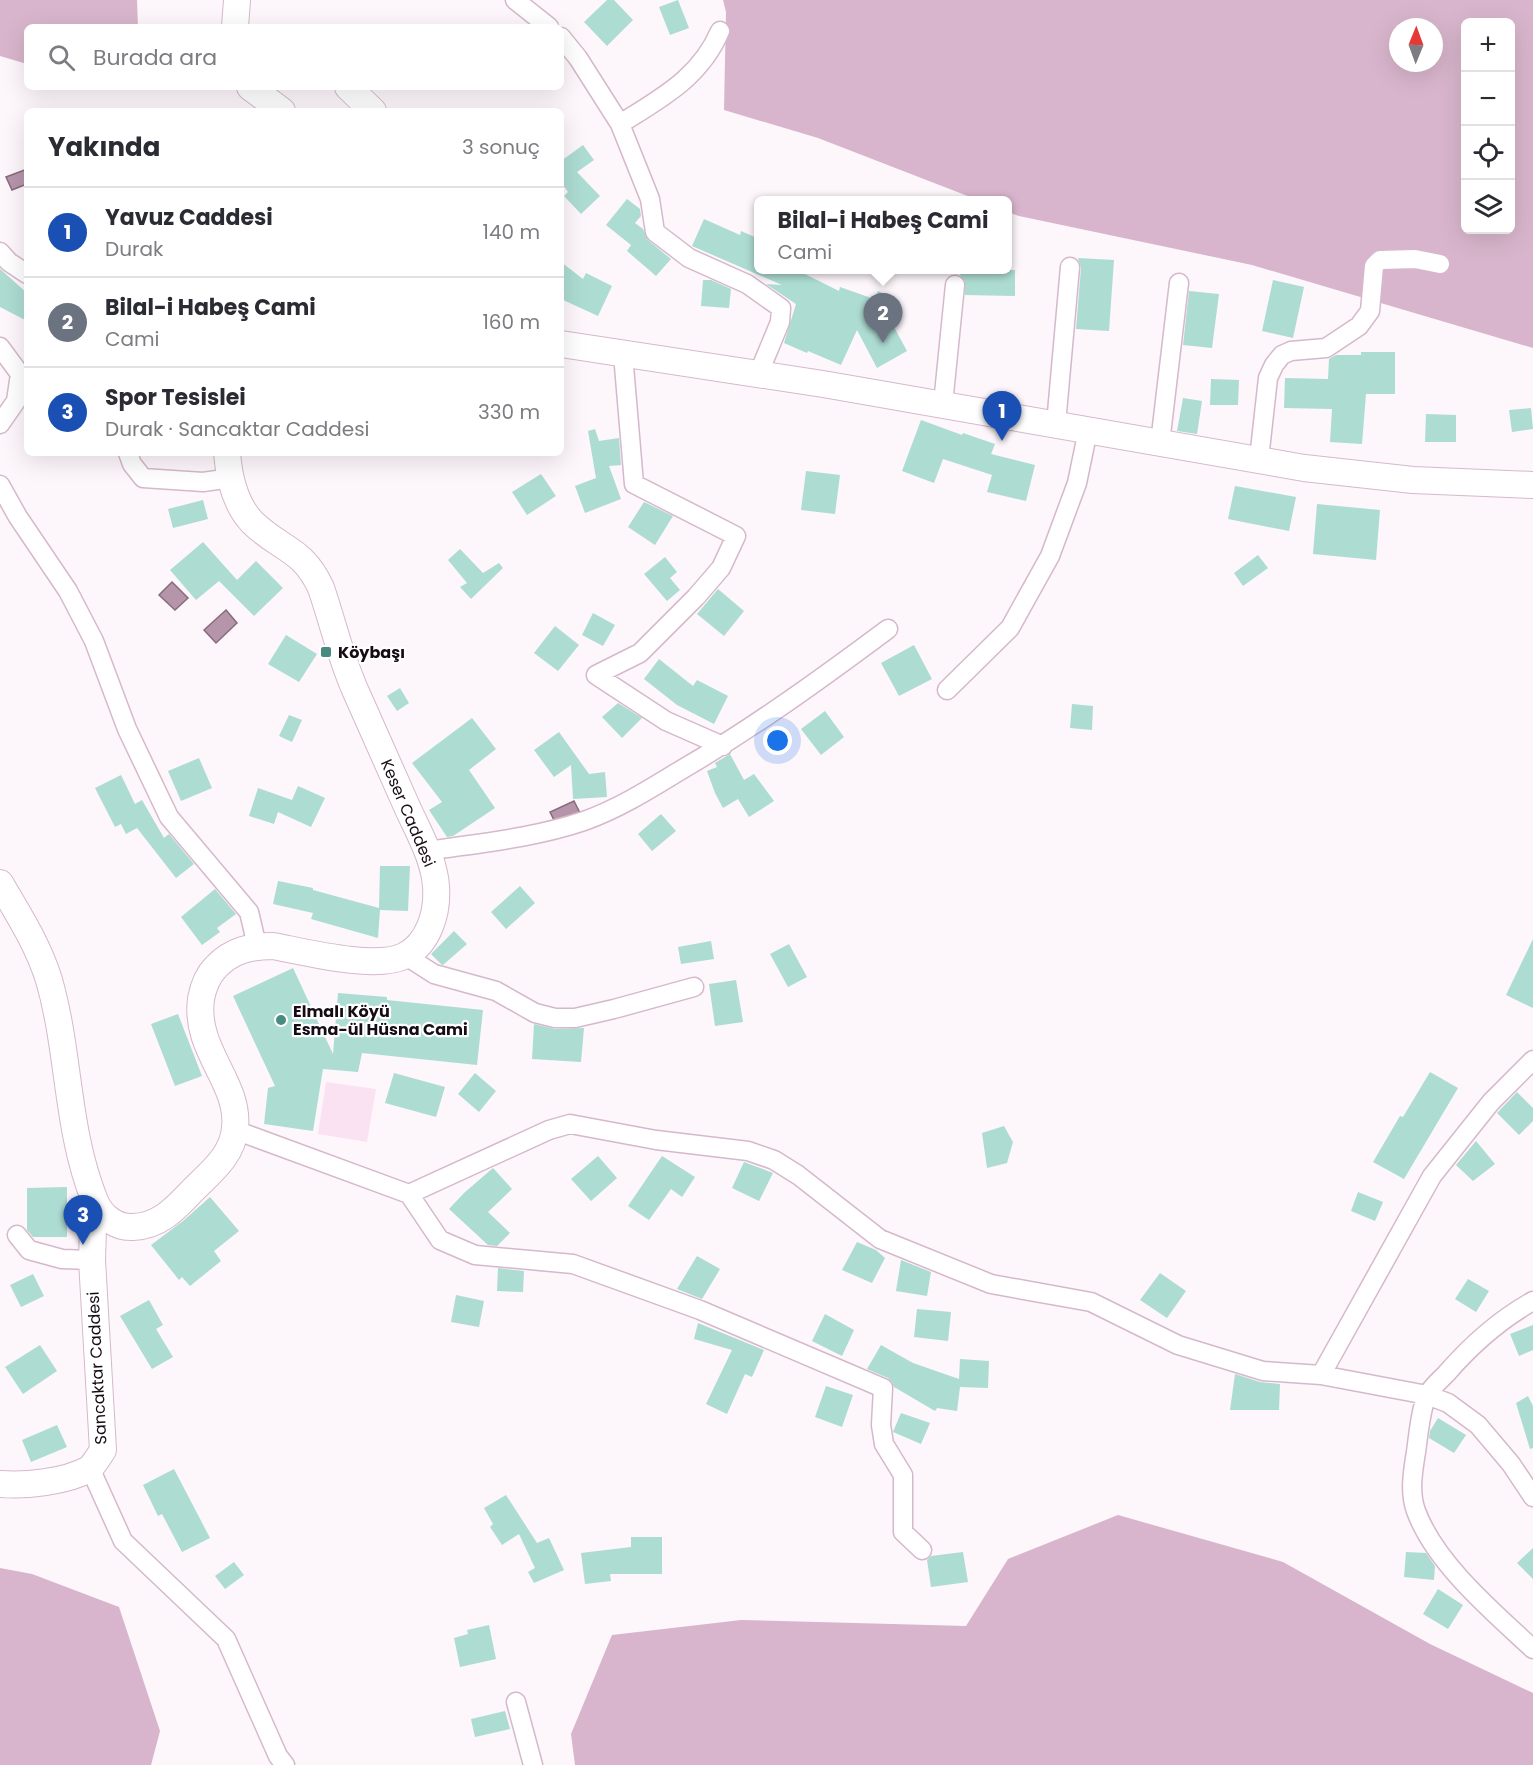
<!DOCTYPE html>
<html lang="tr">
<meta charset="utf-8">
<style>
body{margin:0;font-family:Poppins,sans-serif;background:#f7f7f7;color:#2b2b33}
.controls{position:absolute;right:18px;top:18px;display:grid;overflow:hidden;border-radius:9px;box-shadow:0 6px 24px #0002}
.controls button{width:54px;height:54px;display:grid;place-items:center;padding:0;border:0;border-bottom:2px solid #e1e1e2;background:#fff;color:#2b2b33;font:30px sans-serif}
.compass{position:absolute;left:1389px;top:18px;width:54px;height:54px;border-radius:50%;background:#fff;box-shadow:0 6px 24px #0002;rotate:1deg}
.you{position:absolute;left:778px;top:741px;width:21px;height:21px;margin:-15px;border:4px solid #fff;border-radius:50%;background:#1a73e8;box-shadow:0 0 0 9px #1a73e833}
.badge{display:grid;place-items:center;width:39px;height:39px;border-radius:50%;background:#7c3aed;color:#fff;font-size:20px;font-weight:700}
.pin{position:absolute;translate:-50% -50px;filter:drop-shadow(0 2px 3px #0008)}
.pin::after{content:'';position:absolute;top:32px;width:21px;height:18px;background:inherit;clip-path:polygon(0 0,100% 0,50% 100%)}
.popup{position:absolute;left:754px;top:196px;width:258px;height:78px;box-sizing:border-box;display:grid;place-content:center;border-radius:9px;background:#fff;filter:drop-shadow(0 2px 4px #0005);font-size:20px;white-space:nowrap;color:#7c7c81}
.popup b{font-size:22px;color:#2b2b33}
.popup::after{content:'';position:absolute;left:50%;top:100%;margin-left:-12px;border:12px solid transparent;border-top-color:#fff}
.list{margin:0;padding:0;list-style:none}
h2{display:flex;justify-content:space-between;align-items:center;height:78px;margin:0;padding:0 24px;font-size:26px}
h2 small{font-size:20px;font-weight:400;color:#7c7c81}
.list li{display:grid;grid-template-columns:39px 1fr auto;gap:18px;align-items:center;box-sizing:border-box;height:90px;padding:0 24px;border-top:2px solid #e1e1e2}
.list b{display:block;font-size:22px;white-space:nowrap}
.list p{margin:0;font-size:20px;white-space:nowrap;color:#7c7c81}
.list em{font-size:20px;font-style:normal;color:#7c7c81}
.icon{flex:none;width:33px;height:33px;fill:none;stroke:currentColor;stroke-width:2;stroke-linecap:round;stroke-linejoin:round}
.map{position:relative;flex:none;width:1533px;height:1765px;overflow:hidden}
.search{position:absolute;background:#fff;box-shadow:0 6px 24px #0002;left:24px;top:24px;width:540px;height:66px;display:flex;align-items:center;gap:15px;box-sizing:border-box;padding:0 21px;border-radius:9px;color:#7c7c81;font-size:22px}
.panel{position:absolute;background:#fff;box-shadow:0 6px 24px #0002;left:24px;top:108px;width:540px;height:348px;border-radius:9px}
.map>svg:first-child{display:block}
.green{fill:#fbe2f2}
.forest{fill:#d8b5cc;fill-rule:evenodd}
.water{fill:#b695ab;stroke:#866c7d;stroke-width:1.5}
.building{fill:#addcd2}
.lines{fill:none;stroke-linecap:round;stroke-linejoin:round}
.street-casing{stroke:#d6b8cc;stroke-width:21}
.secondary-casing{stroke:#d6b8cc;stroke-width:28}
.street{stroke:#fff;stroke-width:18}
.secondary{stroke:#fff;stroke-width:26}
.poi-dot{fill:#488c80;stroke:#fff;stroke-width:2}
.labels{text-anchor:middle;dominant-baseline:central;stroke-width:4.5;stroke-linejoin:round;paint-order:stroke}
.poi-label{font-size:16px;font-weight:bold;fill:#160c13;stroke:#fff;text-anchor:start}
.street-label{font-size:16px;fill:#160c13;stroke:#fff}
</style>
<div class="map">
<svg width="1533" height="1765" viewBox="0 0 1533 1765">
<rect width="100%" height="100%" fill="#fdf6fa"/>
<!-- green -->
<path class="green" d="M 326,1082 L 376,1089 L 367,1142 L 318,1134 Z"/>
<!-- forest -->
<path class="forest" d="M 0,0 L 137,0 L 138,27 L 27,27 L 27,64 L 0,56 Z
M 723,0 L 1533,0 L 1533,348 L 1252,265 L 1019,216 L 1008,212 L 1008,200 L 978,200 L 818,138 L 724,110 L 726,12 ZM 1466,22 L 1510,22 L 1510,230 L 1466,230 ZM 1398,27 L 1434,27 L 1434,63 L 1398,63 Z
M 1118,1515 L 1283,1562 L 1430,1644 L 1533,1693 L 1533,1765 L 575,1765 L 571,1734 L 612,1635 L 741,1620 L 966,1626 L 1008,1559 Z
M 0,1568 L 32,1574 L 119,1607 L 160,1731 L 151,1765 L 0,1765 Z"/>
<!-- water -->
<path class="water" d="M 27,169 L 27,184 L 12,190 L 6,177 Z
M 172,582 L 188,598 L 175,610 L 159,595 Z
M 226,610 L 237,623 L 216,643 L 204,630 Z
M 574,801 L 580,813 L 556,824 L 550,812 Z"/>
<!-- building -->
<path class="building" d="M 607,0 L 614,0 L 633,20 L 607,46 L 584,22 Z
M 678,0 L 689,28 L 670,35 L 659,7 Z
M 583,145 L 594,160 L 577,172 L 600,196 L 581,214 L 564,196 L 568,192 L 561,182 L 561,161 Z
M 627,199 L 640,209 L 641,216 L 635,223 L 643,229 L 648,240 L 671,259 L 656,276 L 627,251 L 631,245 L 606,225 Z
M 704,219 L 740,235 L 741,231 L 759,239 L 759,270 L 797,270 L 839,291 L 840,287 L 874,299 L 878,291 L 900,301 L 887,314 L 907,351 L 877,368 L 857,330 L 841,365 L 808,351 L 807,353 L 784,343 L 796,304 L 766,284 L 782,285 L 692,246 Z
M 1078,258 L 1114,260 L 1109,331 L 1076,329 L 1081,268 Z
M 561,262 L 583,279 L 586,273 L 612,286 L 598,316 L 561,299 Z
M 0,269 L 27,293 L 27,321 L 0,307 Z
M 961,270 L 1015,270 L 1015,296 L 965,295 L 965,281 L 960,275 Z
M 703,280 L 711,280 L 731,289 L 729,308 L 701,306 Z
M 1273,280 L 1304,287 L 1293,338 L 1262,331 Z
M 1189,291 L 1219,294 L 1212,348 L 1183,345 Z
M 1361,352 L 1395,352 L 1395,394 L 1366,394 L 1362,444 L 1330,442 L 1332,409 L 1284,408 L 1285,378 L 1328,379 L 1329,359 L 1336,355 L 1361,355 Z
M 1211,379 L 1239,380 L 1238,405 L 1210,405 Z
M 1183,398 L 1202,401 L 1197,434 L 1177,431 Z
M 1531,408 L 1533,429 L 1512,432 L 1509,410 Z
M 1426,414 L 1456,415 L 1456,442 L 1425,442 Z
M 921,420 L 962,435 L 963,433 L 995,444 L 991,454 L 1035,465 L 1026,501 L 987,492 L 992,475 L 943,459 L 934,483 L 902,471 Z
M 595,429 L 599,441 L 619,438 L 621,465 L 609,466 L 621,499 L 585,513 L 575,486 L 596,478 L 588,431 Z
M 806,471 L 840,475 L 835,514 L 801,510 Z
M 541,474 L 556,496 L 527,515 L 512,492 Z
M 1235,486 L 1296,497 L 1289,531 L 1228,519 Z
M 203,500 L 208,519 L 173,528 L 168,509 Z
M 644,502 L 673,516 L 655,545 L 628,527 Z
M 1317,504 L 1380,510 L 1376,560 L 1313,554 Z
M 203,542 L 237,580 L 256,561 L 283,588 L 254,616 L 219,581 L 196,600 L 170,570 Z
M 460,549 L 483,573 L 499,563 L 503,568 L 471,599 L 460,587 L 467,583 L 448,560 Z
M 1258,555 L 1268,568 L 1243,586 L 1234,573 Z
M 665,557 L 677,572 L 670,578 L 680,590 L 667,601 L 644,574 Z
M 718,589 L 744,611 L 724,636 L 697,614 Z
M 593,613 L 615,625 L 603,646 L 582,635 Z
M 555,626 L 579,645 L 558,671 L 534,653 Z
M 286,635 L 317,654 L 299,682 L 268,664 Z
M 914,645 L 932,679 L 899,696 L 881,663 Z
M 659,659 L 693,686 L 697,680 L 728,696 L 714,724 L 677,705 L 644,679 Z
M 400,688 L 409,703 L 397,711 L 387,696 Z
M 618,703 L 642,718 L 622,738 L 602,717 Z
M 1072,704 L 1093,706 L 1092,730 L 1070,728 Z
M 825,711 L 844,737 L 821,755 L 801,729 Z
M 289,715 L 302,720 L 292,742 L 279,736 Z
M 472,718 L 496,749 L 469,770 L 495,808 L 453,836 L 447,837 L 429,810 L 442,802 L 412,763 Z
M 559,732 L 589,774 L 605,772 L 607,797 L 573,799 L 571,765 L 554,777 L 534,750 Z
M 730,754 L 744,780 L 754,774 L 774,801 L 749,817 L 738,799 L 723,808 L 715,793 L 707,771 L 717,767 L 715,763 Z
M 199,758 L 212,788 L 181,801 L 168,771 Z
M 121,775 L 135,804 L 142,800 L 164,838 L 169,834 L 194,864 L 176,878 L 137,828 L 126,834 L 121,824 L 115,827 L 95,788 Z
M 298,786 L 325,798 L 311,827 L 278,812 L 274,824 L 249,816 L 258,788 L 292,800 Z
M 661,814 L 676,831 L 652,851 L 638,834 Z
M 380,866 L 410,866 L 408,911 L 380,910 L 378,938 L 311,919 L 313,913 L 273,904 L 278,881 L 313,888 L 313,890 L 379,908 Z
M 520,886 L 535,903 L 506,929 L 491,912 Z
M 215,889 L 236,914 L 217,928 L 220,932 L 202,945 L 181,917 Z
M 454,931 L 467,944 L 443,965 L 441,964 L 431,954 Z
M 1533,939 L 1533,1008 L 1506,995 Z
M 711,941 L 714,959 L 681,964 L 678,947 Z
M 789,944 L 807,977 L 788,987 L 770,954 Z
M 293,968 L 333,1054 L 338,993 L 387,997 L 387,1000 L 483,1010 L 477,1065 L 362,1053 L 358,1072 L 323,1069 L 313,1131 L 264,1124 L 268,1088 L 275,1086 L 233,996 Z
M 736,980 L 743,1022 L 715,1026 L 709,984 Z
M 178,1014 L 202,1076 L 175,1086 L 151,1024 Z
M 534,1024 L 555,1029 L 584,1028 L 581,1062 L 532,1059 Z
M 1430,1072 L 1458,1088 L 1404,1179 L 1373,1162 L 1400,1116 L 1403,1117 Z
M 394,1073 L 445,1087 L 436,1117 L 385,1103 Z
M 475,1073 L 496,1091 L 479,1112 L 458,1094 Z
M 1517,1092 L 1533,1108 L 1533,1121 L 1519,1135 L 1497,1113 Z
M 1004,1126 L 1013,1142 L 1007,1163 L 987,1168 L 982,1133 Z
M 1476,1141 L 1495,1164 L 1473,1181 L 1456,1165 Z
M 598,1156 L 617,1178 L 591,1201 L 571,1179 Z
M 662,1156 L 695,1177 L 682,1197 L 671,1189 L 649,1220 L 628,1206 Z
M 744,1162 L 773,1173 L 759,1201 L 732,1188 Z
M 493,1168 L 512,1189 L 488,1212 L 510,1233 L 497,1246 L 488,1245 L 449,1209 L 464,1193 Z
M 67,1187 L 67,1237 L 33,1237 L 27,1230 L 27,1188 Z
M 1358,1192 L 1383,1202 L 1375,1221 L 1351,1211 Z
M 210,1197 L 239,1231 L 214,1251 L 221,1261 L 190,1286 L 182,1277 L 179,1280 L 151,1245 L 183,1221 Z
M 857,1242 L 876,1250 L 885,1258 L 872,1283 L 842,1270 Z
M 697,1256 L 720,1269 L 702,1299 L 677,1289 Z
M 901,1260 L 931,1272 L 927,1296 L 896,1291 Z
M 498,1268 L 524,1271 L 523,1292 L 497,1291 Z
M 1160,1273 L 1186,1291 L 1167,1318 L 1140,1300 Z
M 33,1274 L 44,1296 L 21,1307 L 10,1285 Z
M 1468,1279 L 1489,1291 L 1476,1312 L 1455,1299 Z
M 456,1295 L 484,1301 L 479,1327 L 451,1322 Z
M 149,1300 L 163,1325 L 156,1329 L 173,1357 L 152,1369 L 120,1316 Z
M 917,1309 L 951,1312 L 948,1341 L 914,1337 Z
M 825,1314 L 854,1330 L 842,1356 L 812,1341 Z
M 698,1323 L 764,1350 L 752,1377 L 745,1374 L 727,1414 L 706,1404 L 732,1350 L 694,1339 Z
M 1533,1325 L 1533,1350 L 1519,1356 L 1510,1334 Z
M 40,1345 L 57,1371 L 23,1394 L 5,1367 Z
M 881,1345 L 913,1363 L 959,1379 L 960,1359 L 989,1361 L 988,1388 L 960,1387 L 957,1411 L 937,1408 L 935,1411 L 894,1387 L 892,1382 L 888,1378 L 867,1369 Z
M 1235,1374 L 1260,1382 L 1280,1384 L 1279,1410 L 1230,1410 Z
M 826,1386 L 853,1395 L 842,1427 L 815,1417 Z
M 1528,1396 L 1533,1406 L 1533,1448 L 1530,1449 L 1516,1403 Z
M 901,1413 L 930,1423 L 921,1444 L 893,1432 Z
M 1438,1418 L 1466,1435 L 1454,1453 L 1429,1438 L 1430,1431 Z
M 57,1425 L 67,1447 L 31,1462 L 22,1440 Z
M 174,1469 L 210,1538 L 182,1552 L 162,1514 L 158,1516 L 143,1485 Z
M 506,1495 L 537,1543 L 549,1538 L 564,1570 L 534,1583 L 528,1572 L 535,1568 L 519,1534 L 502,1545 L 490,1527 L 493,1524 L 484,1508 Z
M 631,1537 L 662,1537 L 662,1574 L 610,1574 L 611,1581 L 585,1584 L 581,1553 L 631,1547 Z
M 1533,1548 L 1533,1579 L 1517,1563 Z
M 963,1552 L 968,1582 L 931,1587 L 927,1560 L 931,1556 Z
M 1406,1552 L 1426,1553 L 1435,1566 L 1434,1580 L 1404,1577 Z
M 234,1562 L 244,1575 L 225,1589 L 215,1576 Z
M 1438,1589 L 1463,1605 L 1448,1629 L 1423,1614 Z
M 489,1625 L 496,1659 L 460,1667 L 454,1638 L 468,1634 L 467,1630 Z
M 505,1711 L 510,1729 L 475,1737 L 471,1719 Z"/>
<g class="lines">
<!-- street casing -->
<g class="street-casing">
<path id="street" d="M 515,0 L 549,27
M 561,37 L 578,58 L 620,124 L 650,199 L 655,232 L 689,258 L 747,284 L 781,308 L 780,322 L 758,375
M 620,124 C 661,98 700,78 720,31
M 0,252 L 9,262 L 27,274
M 0,347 L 20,374 L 16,401 L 0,424
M 623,354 L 634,484 L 736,536 L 721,568 L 696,597 L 640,653 L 596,675 L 666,721 L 723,746
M 943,404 L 955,285
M 1056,424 L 1070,267
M 1160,443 L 1179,283
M 128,453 L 132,464 L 143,478 L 203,482 L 231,478
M 1259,459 L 1268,378 L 1274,365 L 1282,355 L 1291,351 L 1326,348 L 1359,326 L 1370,311 L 1374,266 L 1380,260 L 1415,259 L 1440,264
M 0,485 L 18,517 L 68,591 L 94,641 L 127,729 L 169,817 L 249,912 L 257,946
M 947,690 L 1010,628 L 1050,556 L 1077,483 L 1088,430
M 427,851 C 480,843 534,838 584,821 C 618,809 650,789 681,770 C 753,728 821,679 888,629
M 406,956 L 434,974 L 496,991 L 535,1013 L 555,1018 L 575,1018 L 614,1009 L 694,987
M 235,1130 L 409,1194 L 549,1130 L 570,1124 L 656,1140 L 748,1151 L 774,1160 L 798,1175 L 880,1239 L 991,1284 L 1091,1302 L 1178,1345 L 1263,1371 L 1321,1375 L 1427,1395 L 1448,1403 L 1478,1425 L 1511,1464 L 1533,1497
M 409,1194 L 440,1240 L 475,1255 L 573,1264 L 700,1310 L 883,1388 L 881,1425 L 884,1444 L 903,1475 L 903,1532 L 922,1550
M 17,1235 L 29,1250 L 62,1259 L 92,1260
M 1533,1301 C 1499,1320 1472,1344 1446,1374 C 1440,1380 1432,1387 1428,1394 C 1421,1405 1418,1438 1416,1452 C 1413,1471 1409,1492 1416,1511 C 1435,1563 1493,1612 1533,1649
M 1321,1375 L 1432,1176 L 1491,1102 L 1533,1060
M 90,1468 L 123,1541 L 226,1639 L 278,1756 L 285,1765
M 516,1702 L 533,1765"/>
</g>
<!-- secondary casing -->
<g class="secondary-casing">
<path id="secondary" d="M 235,27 L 237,0
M 250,87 L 282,111
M 348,87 L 373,111
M 561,344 L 823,384 L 1304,468 L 1413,480 L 1533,485
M 0,883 C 19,915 38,945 49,980 C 70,1053 66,1130 95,1201 C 101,1216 116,1228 133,1227 C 160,1226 176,1208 193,1190 C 211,1172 233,1155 235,1128 C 240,1082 194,1051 201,999 C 203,988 207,976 216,967 C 232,950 251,946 273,946 C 305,952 375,970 404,956 C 429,944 438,912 436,886 C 434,859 419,833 408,809 C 391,770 373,731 356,692 C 341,659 333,623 321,588 C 302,547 280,550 252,522 C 235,504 229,477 227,453
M 0,1484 C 25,1486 66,1482 89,1469 C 94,1465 99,1456 103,1450 L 92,1260 L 93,1228 L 98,1209"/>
</g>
<!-- street -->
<use href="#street" class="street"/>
<!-- secondary -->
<use href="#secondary" class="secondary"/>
</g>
<!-- markers -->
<g class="poi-dot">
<rect x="320" y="646" width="12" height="12" rx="3"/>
<circle cx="281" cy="1020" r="6"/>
</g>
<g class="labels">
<!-- poi labels -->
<g class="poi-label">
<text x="338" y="652">Köybaşı</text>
<text x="293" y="1011">Elmalı Köyü<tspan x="293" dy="18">Esma-ül Hüsna Cami</tspan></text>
</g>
<!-- street labels -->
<g class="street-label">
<text transform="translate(408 813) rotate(67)">Keser Caddesi</text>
<text transform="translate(97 1368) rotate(-93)">Sancaktar Caddesi</text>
</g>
</g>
</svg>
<div class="controls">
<button>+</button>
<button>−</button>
<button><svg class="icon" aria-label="locate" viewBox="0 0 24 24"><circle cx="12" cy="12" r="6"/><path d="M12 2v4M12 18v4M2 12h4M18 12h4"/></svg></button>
<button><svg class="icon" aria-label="layers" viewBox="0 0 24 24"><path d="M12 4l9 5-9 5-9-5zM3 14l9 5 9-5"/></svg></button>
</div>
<svg class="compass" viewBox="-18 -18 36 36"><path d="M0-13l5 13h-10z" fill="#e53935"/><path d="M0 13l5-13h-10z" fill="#7c7c81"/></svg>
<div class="you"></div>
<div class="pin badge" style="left:1002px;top:441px;background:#1a4fb4">1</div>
<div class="pin badge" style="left:883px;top:343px;background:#6b7280">2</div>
<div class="popup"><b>Bilal-i Habeş Cami</b>Cami</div>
<div class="pin badge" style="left:83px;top:1245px;background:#1a4fb4">3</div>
<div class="search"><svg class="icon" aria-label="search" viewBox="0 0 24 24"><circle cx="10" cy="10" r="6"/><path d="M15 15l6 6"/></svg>Burada ara</div>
<section class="panel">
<h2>Yakında<small>3 sonuç</small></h2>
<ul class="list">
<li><span class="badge" style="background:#1a4fb4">1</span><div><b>Yavuz Caddesi</b><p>Durak</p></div><em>140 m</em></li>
<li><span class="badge" style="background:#6b7280">2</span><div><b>Bilal-i Habeş Cami</b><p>Cami</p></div><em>160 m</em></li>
<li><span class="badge" style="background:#1a4fb4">3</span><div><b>Spor Tesislei</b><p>Durak · Sancaktar Caddesi</p></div><em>330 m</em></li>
</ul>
</section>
</div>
